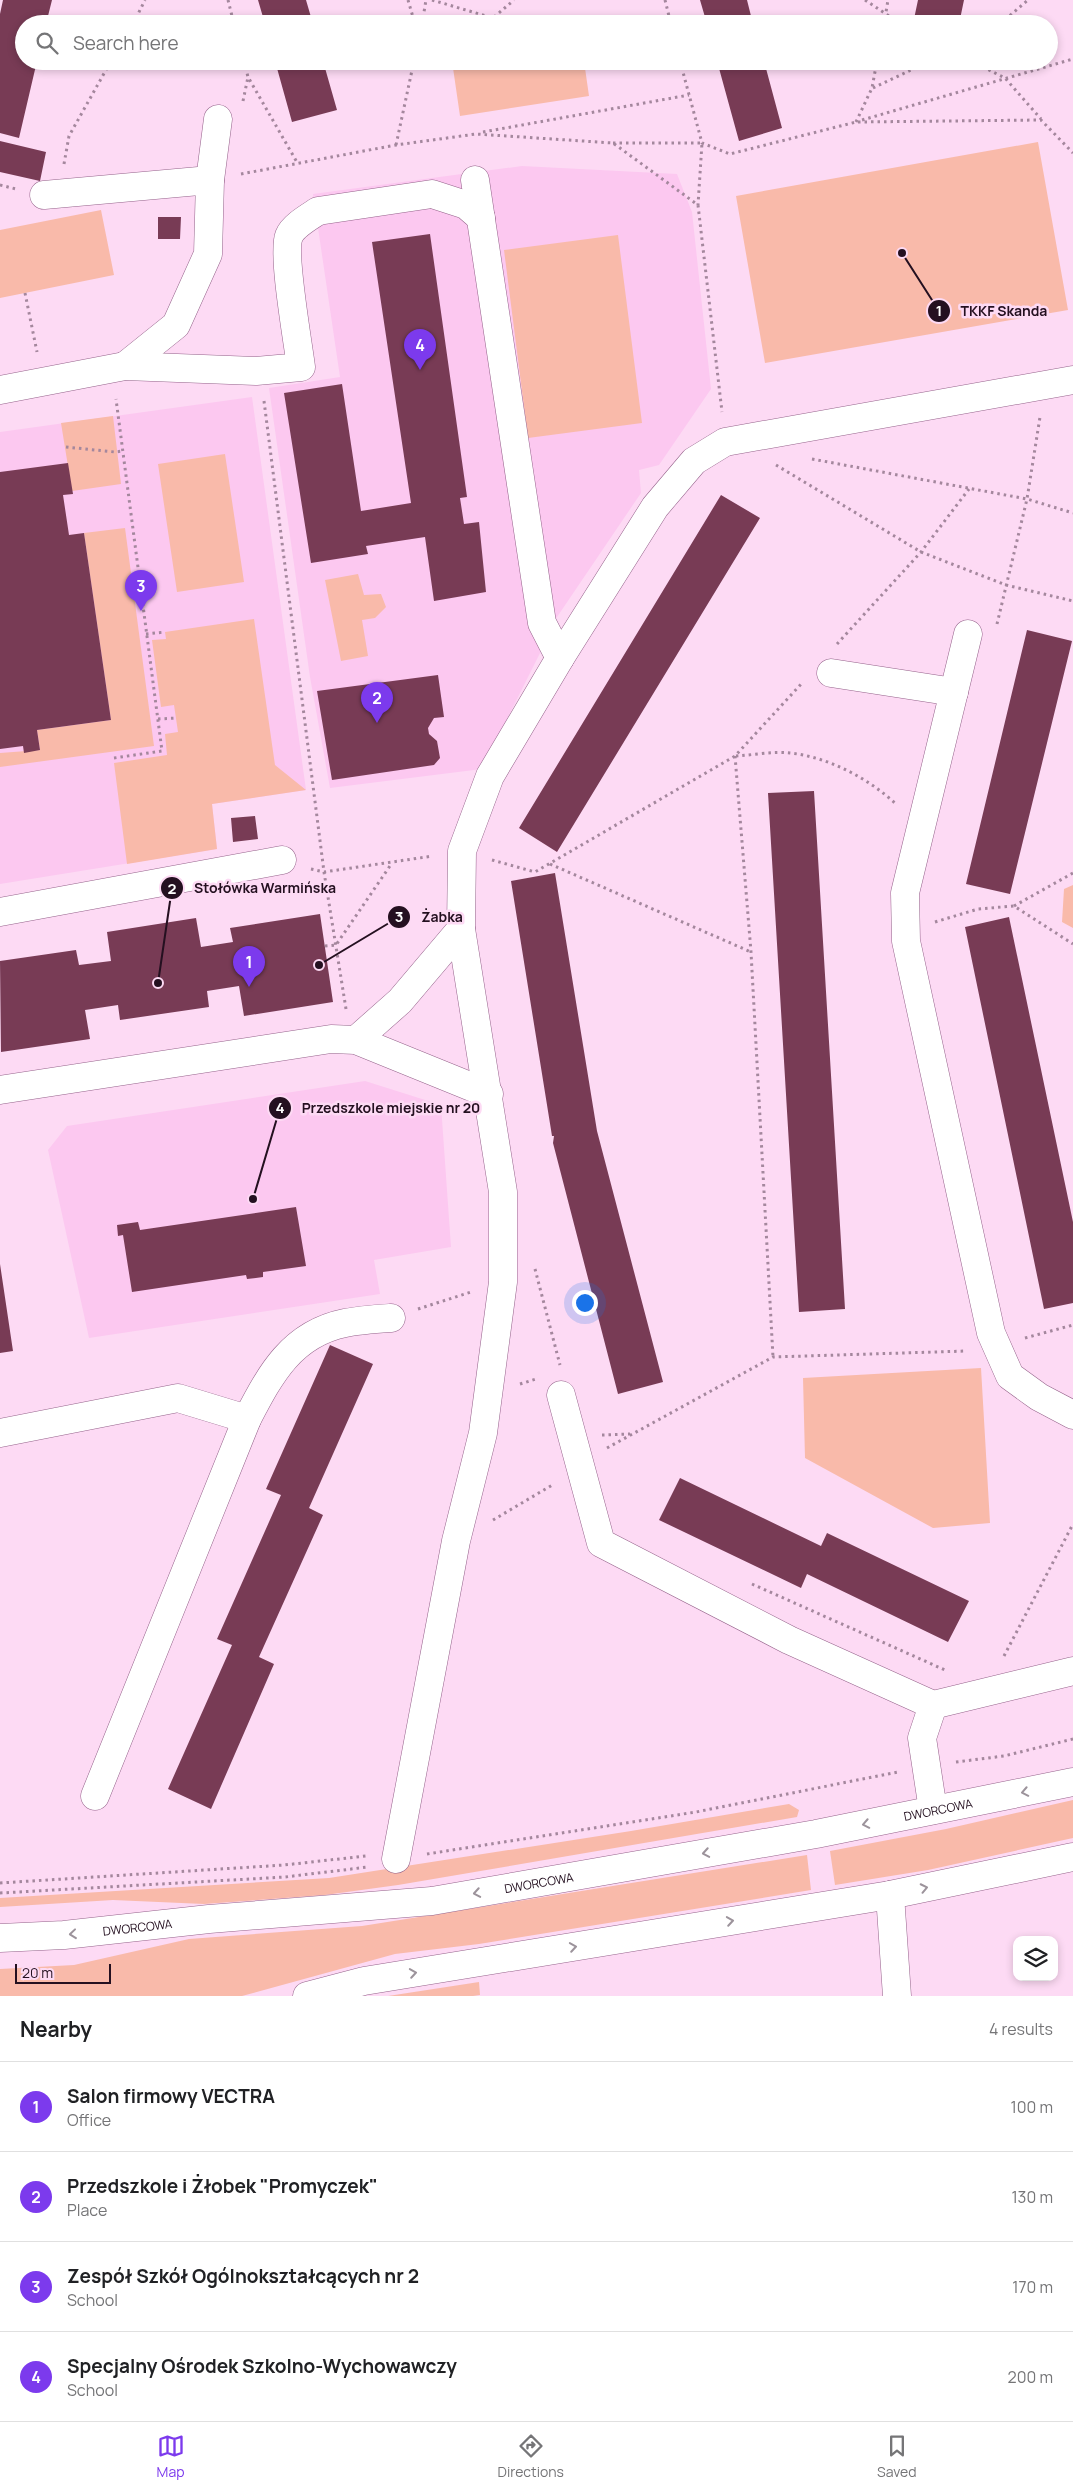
<!DOCTYPE html>
<meta charset="utf-8">
<style>
body{margin:0;font-family:Manrope,sans-serif;background:#f2f2f2;color:#202124}
.controls{position:absolute;right:15px;bottom:15px;display:grid;overflow:hidden;border-radius:10px;box-shadow:0 2px 8px #0003}
.controls button{width:45px;height:45px;display:grid;place-items:center;padding:0;border:0;border-bottom:1px solid #e0e0e0;background:#fff;color:#202124;font:25px sans-serif}
.scale{position:absolute;left:15px;bottom:12px;width:96px;box-sizing:border-box;padding-left:5px;border:2px solid #241020;border-top:0;font-size:14px;line-height:18px;white-space:nowrap;color:#241020;-webkit-text-stroke:4px #fddaf4;paint-order:stroke}
.you{position:absolute;left:584px;top:1302px;width:18px;height:18px;margin:-12px;border:4px solid #fff;border-radius:50%;background:#1a73e8;box-shadow:0 0 0 8px #1a73e833}
.badge{display:grid;place-items:center;width:32px;height:32px;border-radius:50%;background:#7c3aed;color:#fff;font-size:16px;font-weight:700}
.pin{position:absolute;translate:-50% -41px;filter:drop-shadow(0 1px 2px #0008)}
.pin::after{content:'';position:absolute;top:26px;width:18px;height:15px;background:inherit;clip-path:polygon(0 0,100% 0,50% 100%)}
.list{margin:0;padding:0;list-style:none}
h2{display:flex;justify-content:space-between;align-items:center;height:65px;margin:0;padding:0 20px;font-size:21px}
h2 small{font-size:16px;font-weight:400;color:#757577}
.list li{display:grid;grid-template-columns:32px 1fr auto;gap:15px;align-items:center;box-sizing:border-box;height:90px;padding:0 20px;border-top:1px solid #e0e0e0}
.list b{display:block;font-size:19px;white-space:nowrap}
.list p{margin:0;font-size:16px;white-space:nowrap;color:#757577}
.list em{font-size:16px;font-style:normal;color:#757577}
.icon{flex:none;width:28px;height:28px;fill:none;stroke:currentColor;stroke-width:2;stroke-linecap:round;stroke-linejoin:round}
.map{position:relative;flex:none;width:1073px;height:1996px;overflow:hidden}
.search{position:absolute;background:#fff;box-shadow:0 2px 8px #0003;left:15px;right:15px;top:15px;height:55px;display:flex;align-items:center;gap:12px;box-sizing:border-box;padding:0 18px;border-radius:28px;color:#757577;font-size:19px}
.sheet{height:425px;background:#fff}
nav{display:flex;justify-content:space-around;align-items:center;box-sizing:border-box;height:70px;border-top:1px solid #e0e0e0;background:#fff;font-size:14px;color:#757577}
nav a{display:grid;justify-items:center;gap:2px}
nav .on{color:#7c3aed}
.map>svg:first-child{display:block}
.built{fill:#fcc8f0}
.green{fill:#f9baaa}
.building{fill:#783b55}
.lines{fill:none;stroke-linecap:round;stroke-linejoin:round}
.minor-casing{stroke:#95638b;stroke-width:29}
.path{stroke:#a4879d;stroke-width:3;stroke-dasharray:2.5 4;stroke-linecap:butt}
.minor{stroke:#fff;stroke-width:28}
.oneway{stroke:#9c939b}
.labels{text-anchor:middle;dominant-baseline:central;stroke-width:5;stroke-linejoin:round;paint-order:stroke}
.street-label{font-size:12px;fill:#241020;stroke:#fddaf4}
.leader{fill:none;stroke:#241020;stroke-width:2}
.callout-dot{fill:#241020;stroke:#fddaf4;stroke-width:2}
.mark-label{font-size:15px;text-anchor:middle;font-weight:bold;fill:#fff}
.callout-label{font-size:14px;text-anchor:middle;font-weight:bold;fill:#241020;stroke:#fddaf4;stroke-width:5;stroke-linejoin:round;paint-order:stroke}
</style>
<div class="map">
<svg width="1073" height="1996" viewBox="0 0 1073 1996">
<rect width="100%" height="100%" fill="#fddaf4"/>
<!-- built -->
<path class="built" d="M 522,166 L 677,174 L 692,212 L 711,389 L 659,465 L 639,470 L 641,493 L 555,620 L 533,622 L 535,641 L 542,649 L 482,769 L 330,788 L 310,677 L 269,388 L 340,377 L 313,194 Z
M 252,397 L 306,790 L 212,804 L 217,849 L 0,884 L 0,432 Z
M 365,1081 L 441,1105 L 451,1247 L 374,1260 L 380,1294 L 89,1338 L 48,1150 L 67,1126 Z"/>
<!-- green -->
<path class="green" d="M 452,61 L 584,61 L 589,96 L 460,116 Z
M 1038,142 L 1068,310 L 765,363 L 736,196 Z
M 101,210 L 114,275 L 0,298 L 0,230 Z
M 618,235 L 642,423 L 528,438 L 504,250 Z
M 113,416 L 121,484 L 72,491 L 61,423 Z
M 225,454 L 244,582 L 177,592 L 158,464 Z
M 125,528 L 154,746 L 0,767 L 0,753 L 40,750 L 37,730 L 111,720 L 84,533 Z
M 358,574 L 364,595 L 381,594 L 386,607 L 375,618 L 362,620 L 368,656 L 341,661 L 325,580 Z
M 254,619 L 275,765 L 306,790 L 212,804 L 217,849 L 127,864 L 114,763 L 167,755 L 165,734 L 178,732 L 174,705 L 161,707 L 152,640 L 166,639 L 165,632 Z
M 1073,885 L 1073,928 L 1062,922 L 1064,889 Z
M 981,1368 L 990,1523 L 933,1528 L 805,1458 L 803,1378 Z
M 1073,1800 L 1073,1838 L 928,1870 L 835,1885 L 830,1851 L 946,1829 Z
M 789,1804 L 799,1810 L 797,1817 L 398,1885 L 325,1895 L 204,1904 L 113,1900 L 0,1907 L 0,1898 L 329,1878 L 631,1831 Z
M 807,1855 L 811,1890 L 479,1944 L 395,1954 L 242,1996 L 0,1996 L 0,1969 L 74,1965 L 189,1939 L 362,1926 Z
M 479,1982 L 480,1995 L 473,1996 L 388,1996 Z"/>
<!-- building -->
<path class="building" d="M 3,0 L 52,0 L 46,24 L 24,24 L 24,61 L 37,61 L 19,138 L 0,133 L 0,14 Z
M 258,0 L 306,0 L 313,24 L 265,24 Z
M 700,0 L 747,0 L 753,24 L 707,24 Z
M 918,0 L 964,0 L 959,24 L 939,24 L 914,19 Z
M 275,61 L 323,61 L 337,110 L 292,122 Z
M 717,61 L 764,61 L 782,128 L 739,141 Z
M 0,141 L 46,152 L 40,181 L 0,172 Z
M 158,217 L 181,217 L 180,239 L 158,239 Z
M 430,234 L 467,497 L 460,498 L 464,524 L 479,522 L 486,592 L 434,601 L 425,537 L 366,546 L 368,554 L 311,563 L 284,393 L 342,384 L 361,511 L 411,503 L 372,242 Z
M 68,463 L 73,494 L 63,495 L 69,535 L 84,533 L 111,720 L 37,730 L 40,750 L 24,753 L 23,746 L 0,749 L 0,472 Z
M 721,495 L 760,518 L 557,852 L 519,828 Z
M 1027,630 L 1072,641 L 1010,894 L 966,884 Z
M 438,675 L 444,717 L 434,718 L 428,728 L 429,734 L 437,741 L 440,758 L 434,765 L 332,780 L 317,691 Z
M 814,791 L 845,1309 L 799,1312 L 768,793 Z
M 255,816 L 258,839 L 233,842 L 231,818 Z
M 555,873 L 597,1131 L 663,1382 L 618,1394 L 553,1143 L 554,1136 L 552,1136 L 511,881 Z
M 320,914 L 333,1002 L 244,1016 L 239,986 L 207,991 L 209,1007 L 120,1020 L 118,1005 L 85,1010 L 90,1039 L 1,1052 L 0,961 L 76,950 L 79,965 L 111,961 L 107,932 L 196,918 L 201,947 L 233,942 L 230,928 Z
M 1009,917 L 1073,1222 L 1073,1303 L 1044,1309 L 965,927 Z
M 296,1207 L 306,1266 L 263,1272 L 263,1277 L 247,1279 L 246,1275 L 132,1292 L 123,1235 L 118,1236 L 117,1225 L 138,1222 L 140,1230 Z
M 0,1264 L 13,1351 L 0,1353 Z
M 330,1345 L 373,1364 L 309,1508 L 323,1515 L 259,1657 L 274,1664 L 211,1809 L 168,1789 L 232,1645 L 217,1639 L 281,1495 L 266,1489 Z
M 680,1478 L 821,1546 L 827,1533 L 969,1601 L 948,1642 L 807,1574 L 801,1588 L 659,1520 Z"/>
<g class="lines">
<!-- minor casing -->
<g class="minor-casing">
<g id="minor">
<path d="M 475,180 L 542,623 L 560,658"/>
<path d="M 44,195 L 210,180"/>
<path d="M 125,366 L 176,325 L 208,254 L 210,180 L 218,119"/>
<path d="M 0,390 L 125,366 L 256,371 L 301,367 C 298,343 282,253 289,236 C 293,226 309,217 318,211 L 432,194 L 466,205 L 481,218"/>
<path d="M 968,634 L 905,893 L 906,941 L 991,1333 L 1010,1376 L 1039,1397 L 1073,1415"/>
<path d="M 831,673 L 954,692"/>
<path d="M 0,912 L 282,860"/>
<path d="M 356,1040 L 400,1001 L 461,929"/>
<path d="M 0,1090 L 331,1039 L 356,1040 L 489,1094"/>
<path d="M 561,1395 L 601,1543 L 789,1640 L 933,1705 L 1073,1671"/>
<path d="M 0,1433 L 178,1398 L 247,1419"/>
<path d="M 95,1796 L 247,1419 C 270,1375 291,1334 345,1323 C 360,1320 376,1319 391,1318"/>
<path d="M 933,1810 L 922,1738 L 933,1705"/>
<path d="M 396,1859 L 456,1541 L 483,1433 L 503,1282 L 503,1192 L 461,929 L 462,851 L 490,776 L 560,658 L 655,507 L 694,461 L 725,442 L 1073,380"/>
<path d="M 890,1895 L 897,1996"/>
<path id="s1" d="M 0,1938 L 64,1935 L 209,1919 L 432,1901 L 816,1834 L 1073,1782"/>
<path d="M 307,1996 L 364,1981 L 890,1895 L 1073,1857"/>
</g>
</g>
<!-- path -->
<path class="path" d="M 228,0 L 234,24
M 408,0 L 415,24
M 432,0 L 493,18 L 514,0
M 665,0 L 671,24
M 865,0 L 901,24
M 133,24 L 145,0
M 422,24 L 426,0
M 474,24 L 492,18
M 884,24 L 888,0
M 1000,24 L 1028,0
M 244,61 L 248,77 L 298,164
M 680,61 L 702,143 L 730,154 L 856,122 L 1041,120 L 1073,153
M 971,61 L 1005,78 L 1041,119
M 873,88 L 930,61
M 243,101 L 248,77
M 862,120 L 1073,59
M 856,122 L 872,88 L 877,61
M 483,132 L 689,95
M 613,143 L 702,143 L 698,205
M 396,145 L 414,61
M 64,164 L 69,136 L 111,61
M 241,174 L 396,145 L 476,134 L 613,143 L 698,205 L 722,412
M 0,185 L 16,189
M 25,293 L 37,352
M 264,401 L 324,872 L 346,1009
M 66,447 L 115,452 L 123,451
M 812,459 L 1027,499 L 1073,513
M 776,465 L 921,552 L 1006,585 L 1073,601
M 997,624 L 1027,499 L 1040,417
M 146,634 L 165,632
M 837,644 L 921,552 L 969,489
M 158,719 L 176,718
M 735,756 L 751,952 L 773,1357
M 736,756 C 753,755 773,751 790,753 C 828,757 868,778 896,804
M 114,758 L 162,751 L 116,399
M 492,860 L 535,872 L 735,756 L 803,682
M 550,864 L 751,952
M 311,869 L 324,872 L 433,856
M 1014,906 L 1073,873
M 935,922 L 978,909 L 1014,906 L 1073,944
M 325,946 L 336,945 L 392,863
M 535,1269 L 560,1365
M 418,1309 L 471,1292
M 1025,1338 L 1073,1325
M 520,1384 L 536,1379
M 602,1435 L 630,1434
M 607,1448 L 773,1357 L 967,1351
M 493,1520 L 554,1484
M 752,1584 L 945,1670
M 1004,1656 L 1073,1524
M 956,1762 L 1004,1756 L 1073,1739
M 427,1854 L 696,1812 L 898,1772
M 0,1883 L 284,1865 L 366,1856
M 0,1893 L 285,1877 L 368,1867"/>
<!-- minor -->
<use href="#minor" class="minor"/>
</g>
<!-- one-way arrows -->
<defs><path id="oneway-chevron" d="M-2-3.5L2.5 0L-2 3.5" fill="none" stroke-width="1.6" stroke-linecap="round" stroke-linejoin="round" transform="scale(1.25)"/></defs>
<g class="oneway">
<use href="#oneway-chevron" transform="translate(1025 1792) rotate(169)"/>
<use href="#oneway-chevron" transform="translate(866 1824) rotate(169)"/>
<use href="#oneway-chevron" transform="translate(706 1853) rotate(170)"/>
<use href="#oneway-chevron" transform="translate(924 1888) rotate(-12)"/>
<use href="#oneway-chevron" transform="translate(477 1893) rotate(170)"/>
<use href="#oneway-chevron" transform="translate(730 1921) rotate(-9)"/>
<use href="#oneway-chevron" transform="translate(73 1934) rotate(174)"/>
<use href="#oneway-chevron" transform="translate(573 1947) rotate(-9)"/>
<use href="#oneway-chevron" transform="translate(413 1973) rotate(-9)"/>
</g>
<g class="labels">
<!-- street labels -->
<g class="street-label">
<text stroke="none"><textPath href="#s1" startOffset="948">DWORCOWA</textPath></text>
<text stroke="none"><textPath href="#s1" startOffset="542">DWORCOWA</textPath></text>
<text stroke="none"><textPath href="#s1" startOffset="138">DWORCOWA</textPath></text>
</g>
</g>
<!-- callouts -->
<path class="leader" d="M902 253L939 311M158 983L172 888M319 965L399 917M253 1199L280 1108"/>
<g class="callout-dot">
<circle cx="902" cy="253" r="5"/>
<circle cx="158" cy="983" r="5"/>
<circle cx="319" cy="965" r="5"/>
<circle cx="253" cy="1199" r="5"/>
<circle cx="939" cy="311" r="12"/>
<circle cx="172" cy="888" r="12"/>
<circle cx="399" cy="917" r="12"/>
<circle cx="280" cy="1108" r="12"/>
</g>
<g class="mark-label">
<text x="939" y="316">1</text>
<text x="172" y="894">2</text>
<text x="399" y="922">3</text>
<text x="280" y="1113">4</text>
</g>
<g class="callout-label">
<text x="1004" y="316">TKKF Skanda</text>
<text x="265" y="893">Stołówka Warmińska</text>
<text x="442" y="922">Żabka</text>
<text x="391" y="1113">Przedszkole miejskie nr 20</text>
</g>
</svg>
<div class="controls">
<button><svg class="icon" aria-label="layers" viewBox="0 0 24 24"><path d="M12 4l9 5-9 5-9-5zM3 14l9 5 9-5"/></svg></button>
</div>
<div class="scale">20 m</div>
<div class="you"></div>
<div class="pin badge" style="left:249px;top:987px">1</div>
<div class="pin badge" style="left:377px;top:723px">2</div>
<div class="pin badge" style="left:141px;top:611px">3</div>
<div class="pin badge" style="left:420px;top:370px">4</div>
<div class="search"><svg class="icon" aria-label="search" viewBox="0 0 24 24"><circle cx="10" cy="10" r="6"/><path d="M15 15l6 6"/></svg>Search here</div>
</div>
<section class="sheet">
<h2>Nearby<small>4 results</small></h2>
<ul class="list">
<li><span class="badge">1</span><div><b>Salon firmowy VECTRA</b><p>Office</p></div><em>100 m</em></li>
<li><span class="badge">2</span><div><b>Przedszkole i Żłobek &quot;Promyczek&quot;</b><p>Place</p></div><em>130 m</em></li>
<li><span class="badge">3</span><div><b>Zespół Szkół Ogólnokształcących nr 2</b><p>School</p></div><em>170 m</em></li>
<li><span class="badge">4</span><div><b>Specjalny Ośrodek Szkolno-Wychowawczy</b><p>School</p></div><em>200 m</em></li>
</ul>
</section>
<nav>
<a class="on"><svg class="icon" aria-label="map" viewBox="0 0 24 24"><path d="M3 6l6-2 6 2 6-2v14l-6 2-6-2-6 2zM9 4v14M15 6v14"/></svg>Map</a>
<a><svg class="icon" aria-label="directions" viewBox="0 0 24 24"><path d="M12 3l9 9-9 9-9-9zM9 14v-3h6M13 9l2 2-2 2"/></svg>Directions</a>
<a><svg class="icon" aria-label="saved" viewBox="0 0 24 24"><path d="M7 4h10v16l-5-4-5 4z"/></svg>Saved</a>
</nav>
